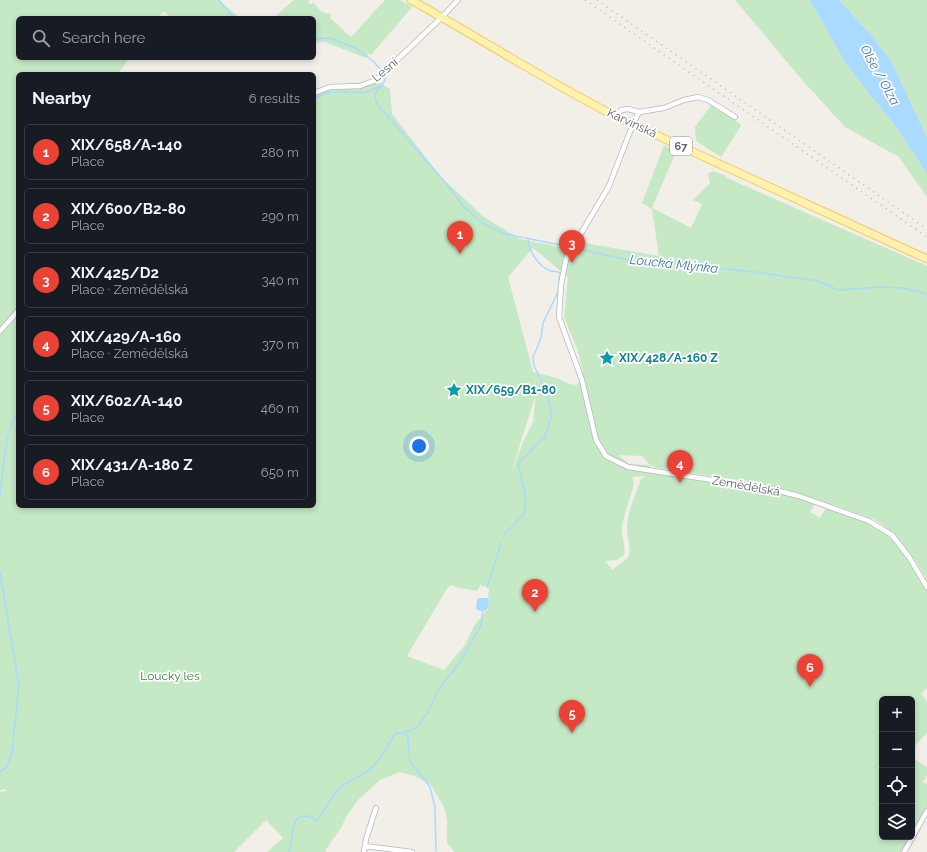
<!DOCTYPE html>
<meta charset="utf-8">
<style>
body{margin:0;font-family:Raleway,sans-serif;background:#242831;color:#f1f3f6}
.controls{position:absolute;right:12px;bottom:12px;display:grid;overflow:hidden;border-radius:6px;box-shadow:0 2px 6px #0003}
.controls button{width:36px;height:36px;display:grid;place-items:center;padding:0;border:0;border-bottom:1px solid #363941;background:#171b24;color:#f1f3f6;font:20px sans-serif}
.you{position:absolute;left:419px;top:446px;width:14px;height:14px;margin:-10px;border:3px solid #fff;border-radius:50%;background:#1a73e8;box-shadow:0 0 0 6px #1a73e833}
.badge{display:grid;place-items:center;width:26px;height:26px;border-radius:50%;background:#ea4335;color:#fff;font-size:13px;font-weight:700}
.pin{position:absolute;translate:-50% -33px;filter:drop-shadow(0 1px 2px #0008)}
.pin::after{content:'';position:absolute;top:21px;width:14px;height:12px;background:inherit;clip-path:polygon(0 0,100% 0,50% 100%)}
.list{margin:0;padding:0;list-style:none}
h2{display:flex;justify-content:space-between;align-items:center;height:52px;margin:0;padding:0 16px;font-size:17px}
h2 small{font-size:13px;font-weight:400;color:#9ea1a6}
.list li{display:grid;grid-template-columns:26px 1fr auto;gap:12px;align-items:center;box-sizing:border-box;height:56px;margin:0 8px 8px;padding:0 8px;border:1px solid #363941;border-radius:6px}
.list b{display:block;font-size:15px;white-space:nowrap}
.list p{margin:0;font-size:13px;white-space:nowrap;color:#9ea1a6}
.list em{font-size:13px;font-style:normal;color:#9ea1a6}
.icon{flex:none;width:22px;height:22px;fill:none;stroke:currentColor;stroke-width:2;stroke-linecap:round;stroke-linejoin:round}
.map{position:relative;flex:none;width:927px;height:852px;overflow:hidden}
.search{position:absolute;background:#171b24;box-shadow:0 2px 6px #0003;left:16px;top:16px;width:300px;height:44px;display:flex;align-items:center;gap:10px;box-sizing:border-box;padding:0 14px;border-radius:6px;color:#9ea1a6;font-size:15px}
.panel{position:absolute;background:#171b24;box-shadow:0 2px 6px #0003;left:16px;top:72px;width:300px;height:436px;border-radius:6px}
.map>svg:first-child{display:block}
.green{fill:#c5e8c5;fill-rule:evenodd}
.water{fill:#aadaff}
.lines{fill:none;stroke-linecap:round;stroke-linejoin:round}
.stream{stroke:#aadaff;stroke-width:1.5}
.minor-casing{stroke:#b5b8bc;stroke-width:6}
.primary-casing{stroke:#f2c960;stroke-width:9}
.minor{stroke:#fff;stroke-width:4.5}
.primary{stroke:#fff2af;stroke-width:7}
.rail{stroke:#b6b7b8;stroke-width:1.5;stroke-dasharray:1 5;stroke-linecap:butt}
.labels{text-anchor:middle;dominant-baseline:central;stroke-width:3.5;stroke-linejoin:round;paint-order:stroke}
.shield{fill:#fff;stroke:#8f9295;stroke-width:1}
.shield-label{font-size:11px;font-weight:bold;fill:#5f6368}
.street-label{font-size:12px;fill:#5f6368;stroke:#fff}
.culture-label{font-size:12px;font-weight:bold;fill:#0d838f;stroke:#fff;text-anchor:start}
.park-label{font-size:12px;fill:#348238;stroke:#fff}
.water-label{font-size:13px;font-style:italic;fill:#4174aa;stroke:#fff}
</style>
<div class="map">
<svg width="927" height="852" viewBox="0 0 927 852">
<rect width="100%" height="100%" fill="#f1efe8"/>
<!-- green -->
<path class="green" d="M 0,0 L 218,0 L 240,18 L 172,18 L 163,11 L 158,18 L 18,18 L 18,58 L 129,58 L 118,74 L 18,74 L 18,506 L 314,506 L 314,93 L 323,89 L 360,86 L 376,80 L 390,89 L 392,114 L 441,177 L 484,217 L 520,239 L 583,252 L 585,243 L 659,256 L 652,209 L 642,203 L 664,145 L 676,151 L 652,208 L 691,228 L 702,204 L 693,200 L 710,183 L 708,174 L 713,171 L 724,175 L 727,178 L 927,266 L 927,579 L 916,562 L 900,542 L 883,525 L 874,519 L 799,493 L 758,483 L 659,468 L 650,465 L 649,472 L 662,473 L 756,487 L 815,503 L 810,512 L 820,518 L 827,506 L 870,523 L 884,532 L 899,547 L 915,569 L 927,588 L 927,688 L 921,694 L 927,702 L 927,733 L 912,749 L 912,699 L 882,699 L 882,837 L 911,837 L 903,852 L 455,852 L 447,843 L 447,821 L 444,807 L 431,785 L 415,776 L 400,772 L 380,780 L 358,800 L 346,817 L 341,828 L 326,849 L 326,852 L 267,852 L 283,838 L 266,820 L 235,851 L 236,852 L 0,852 L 0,792 L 7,791 L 4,789 L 0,790 ZM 533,248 L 568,277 L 564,317 L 578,351 L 583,373 L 577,385 L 569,384 L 557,378 L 533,372 L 508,277 ZM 536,394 L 533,422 L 524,440 L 511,473 ZM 618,455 L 642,456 L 650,465 L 629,464 ZM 645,476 L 641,479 C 635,495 627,513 627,530 C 627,538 631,548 629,555 C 626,563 617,563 613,570 L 605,561 L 617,560 L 624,555 C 626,545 621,537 622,527 C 624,512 631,498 634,483 L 632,477 ZM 481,584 L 482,587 L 484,586 L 489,588 L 488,598 L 490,603 L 489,607 L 474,626 L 465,645 L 444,670 L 407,656 L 448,587 L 453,585 L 455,587 L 477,591 Z
M 294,0 L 309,0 L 308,2 L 310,4 L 314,3 C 318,9 322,14 331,14 L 330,18 L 351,37 L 385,0 L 400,0 L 412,7 L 371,55 L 369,53 L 366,58 L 325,42 L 314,43 L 314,18 L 273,18 Z
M 735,0 L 810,0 L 846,64 L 899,131 L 927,174 L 927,197 L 899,157 L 845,127 L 804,82 Z
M 839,0 L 927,0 L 927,137 L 891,61 L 872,36 Z
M 712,104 L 740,124 L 741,126 L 721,157 L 696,141 L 695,127 Z
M 912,758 L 927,767 L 927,775 L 923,782 L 927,784 L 927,809 L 912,835 Z"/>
<!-- water -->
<path class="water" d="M 810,0 L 839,0 L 872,36 L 891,61 L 927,137 L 927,174 L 899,131 L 846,64 Z
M 481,598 L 488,598 C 492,607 485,615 476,609 L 477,599 Z"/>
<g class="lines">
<!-- stream -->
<path class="stream" d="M 219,0 L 234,18
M 314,39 L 330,38 L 356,48 L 374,62 L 386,76 C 385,89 370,89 377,104 L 445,182 L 464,207 L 482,223 L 505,234 L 570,247
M 314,98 L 330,92 L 368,92 L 380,86
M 574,248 L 642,263 L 684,264 L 762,273 L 818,281 L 838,290 L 881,287 L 903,288 L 927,294
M 0,495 C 3,474 5,427 18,412
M 503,536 L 524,514 L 526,499 L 518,463 L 545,437 L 552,414 L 544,386 L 534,366 L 533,357 L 541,338 L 543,323 L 558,292 L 560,273 C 557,271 555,272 551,271 C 539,267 528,251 528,238
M 0,573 L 19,684 L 12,753 L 7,767 L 0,771
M 487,587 L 501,543
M 406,733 L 408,738 L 410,761 L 430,787 L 435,807 L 436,851
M 289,852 C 294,839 289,827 299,817 L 308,816 L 317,821 L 335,793 L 340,787 L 370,770 L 382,755 L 395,734 L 410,731 L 419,725 L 429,710 L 438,690 L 462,659 L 481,625 L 483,610"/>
<!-- minor casing -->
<g class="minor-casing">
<path id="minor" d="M 314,93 L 330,87 L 360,86 L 376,80 L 442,17 L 458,0
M 617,117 L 621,110 L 628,109 L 639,112
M 735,117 L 708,100 L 698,97 L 684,100 L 664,108 L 639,112 L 633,124 L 609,186 L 566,259 L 561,285 L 559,317 L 582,380 L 596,440 L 606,456 L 628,467 L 771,489 L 799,496 L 869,521 L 892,535 L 909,557 L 927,587
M 0,331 L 18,311
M 365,846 L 412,852
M 364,852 L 366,839 L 376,808
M 904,852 L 927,811"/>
</g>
<!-- primary casing -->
<g class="primary-casing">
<path id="primary" d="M 411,0 C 480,38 546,81 617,117 L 927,259"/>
</g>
<!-- minor -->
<use href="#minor" class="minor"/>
<!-- primary -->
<use href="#primary" class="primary"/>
<!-- rail -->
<path class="rail" d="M 585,0 L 927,237
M 597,0 L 927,229"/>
</g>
<!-- icons -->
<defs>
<g id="sight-bare" transform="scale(1.2)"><path d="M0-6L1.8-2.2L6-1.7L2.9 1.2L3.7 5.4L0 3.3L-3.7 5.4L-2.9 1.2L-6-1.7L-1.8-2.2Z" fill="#0f9aa8" stroke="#fff" stroke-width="2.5" paint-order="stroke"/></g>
</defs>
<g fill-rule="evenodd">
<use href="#sight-bare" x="607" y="358"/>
<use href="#sight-bare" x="454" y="390"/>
</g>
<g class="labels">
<!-- shield labels -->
<rect class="shield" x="670" y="137" width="22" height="18" rx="3"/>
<g class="shield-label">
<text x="681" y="146">67</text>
</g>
<!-- street labels -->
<g class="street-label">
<text transform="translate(385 70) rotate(-40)">Lesní</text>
<text transform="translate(632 123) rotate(25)">Karvinská</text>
<text transform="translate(746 486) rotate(10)">Zemědělská</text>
</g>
<!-- culture labels -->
<g class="culture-label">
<text x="619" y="358">XIX/428/A-160 Z</text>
<text x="466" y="390">XIX/659/B1-80</text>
</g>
<!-- park labels -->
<g class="park-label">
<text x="170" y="676">Loucký les</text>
</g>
<!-- water labels -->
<g class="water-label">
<text transform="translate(880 75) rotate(61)">Olše / Olza</text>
<text transform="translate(674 264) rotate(6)">Loucká Mlýnka</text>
</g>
</g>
</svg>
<div class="controls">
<button>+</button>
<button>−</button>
<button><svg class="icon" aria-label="locate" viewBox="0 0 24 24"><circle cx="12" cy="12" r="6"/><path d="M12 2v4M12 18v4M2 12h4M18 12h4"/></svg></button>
<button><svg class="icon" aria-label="layers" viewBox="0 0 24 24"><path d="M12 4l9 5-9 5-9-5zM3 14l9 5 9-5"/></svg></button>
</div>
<div class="you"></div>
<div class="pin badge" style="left:460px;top:254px">1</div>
<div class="pin badge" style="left:535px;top:612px">2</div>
<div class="pin badge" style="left:572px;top:263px">3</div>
<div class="pin badge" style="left:680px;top:483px">4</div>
<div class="pin badge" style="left:572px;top:733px">5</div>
<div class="pin badge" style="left:810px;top:687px">6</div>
<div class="search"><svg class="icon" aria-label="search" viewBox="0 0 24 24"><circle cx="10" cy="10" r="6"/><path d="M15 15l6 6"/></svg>Search here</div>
<section class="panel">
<h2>Nearby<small>6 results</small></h2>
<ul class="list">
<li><span class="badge">1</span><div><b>XIX/658/A-140</b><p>Place</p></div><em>280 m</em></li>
<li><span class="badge">2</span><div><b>XIX/600/B2-80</b><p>Place</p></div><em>290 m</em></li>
<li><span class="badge">3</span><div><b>XIX/425/D2</b><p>Place · Zemědělská</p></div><em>340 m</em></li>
<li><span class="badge">4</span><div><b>XIX/429/A-160</b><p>Place · Zemědělská</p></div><em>370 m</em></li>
<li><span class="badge">5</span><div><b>XIX/602/A-140</b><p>Place</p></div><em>460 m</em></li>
<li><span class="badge">6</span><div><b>XIX/431/A-180 Z</b><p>Place</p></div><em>650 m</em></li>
</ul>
</section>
</div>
